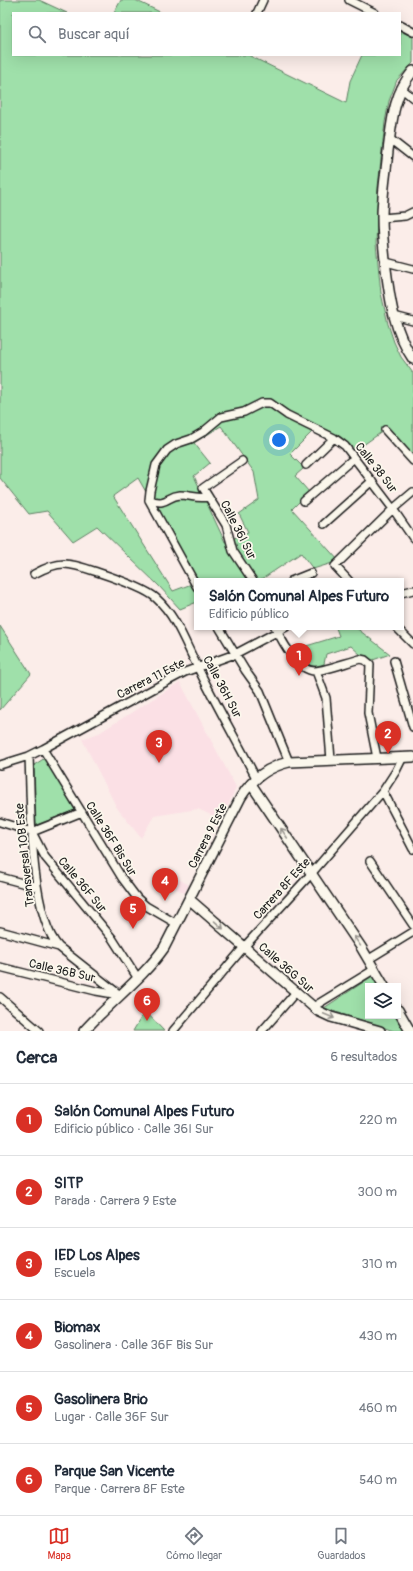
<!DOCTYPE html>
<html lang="es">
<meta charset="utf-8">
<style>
body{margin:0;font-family:Pangolin,sans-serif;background:#f2f2f3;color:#1f2937}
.controls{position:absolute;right:12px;bottom:12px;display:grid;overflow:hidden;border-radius:0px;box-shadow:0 4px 16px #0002}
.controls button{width:36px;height:36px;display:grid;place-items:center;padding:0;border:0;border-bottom:1px solid #e0e1e3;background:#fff;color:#1f2937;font:20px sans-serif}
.you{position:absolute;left:279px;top:440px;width:14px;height:14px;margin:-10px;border:3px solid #fff;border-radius:50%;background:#1a73e8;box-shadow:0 0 0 6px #1a73e833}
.badge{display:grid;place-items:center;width:26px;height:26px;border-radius:50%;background:#d93025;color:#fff;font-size:13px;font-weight:700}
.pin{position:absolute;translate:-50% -33px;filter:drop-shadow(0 1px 2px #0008)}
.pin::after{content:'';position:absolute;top:21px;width:14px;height:12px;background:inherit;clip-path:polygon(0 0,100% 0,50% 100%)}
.popup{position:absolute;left:194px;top:578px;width:210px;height:52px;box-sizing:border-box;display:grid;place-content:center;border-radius:0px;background:#fff;filter:drop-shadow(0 1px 3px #0005);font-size:13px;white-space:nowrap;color:#747a83}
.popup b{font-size:15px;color:#1f2937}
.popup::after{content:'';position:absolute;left:50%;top:100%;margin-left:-8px;border:8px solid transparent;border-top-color:#fff}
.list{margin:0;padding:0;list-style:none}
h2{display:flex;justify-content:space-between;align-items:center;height:52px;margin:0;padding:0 16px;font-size:17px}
h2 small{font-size:13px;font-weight:400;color:#747a83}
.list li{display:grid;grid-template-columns:26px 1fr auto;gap:12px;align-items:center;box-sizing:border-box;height:72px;padding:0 16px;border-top:1px solid #e0e1e3}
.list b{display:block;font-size:15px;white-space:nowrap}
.list p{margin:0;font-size:13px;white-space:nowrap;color:#747a83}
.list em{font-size:13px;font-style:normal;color:#747a83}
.icon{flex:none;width:22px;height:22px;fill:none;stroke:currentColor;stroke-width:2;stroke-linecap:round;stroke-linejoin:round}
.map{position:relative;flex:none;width:413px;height:1031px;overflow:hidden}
.search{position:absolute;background:#fff;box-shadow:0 4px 16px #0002;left:12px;right:12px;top:12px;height:44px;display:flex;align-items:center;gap:10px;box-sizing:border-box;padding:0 14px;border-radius:0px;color:#747a83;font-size:15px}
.sheet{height:484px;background:#fff}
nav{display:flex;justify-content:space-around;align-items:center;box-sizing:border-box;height:56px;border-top:1px solid #e0e1e3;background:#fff;font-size:11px;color:#747a83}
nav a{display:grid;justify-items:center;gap:2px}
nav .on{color:#d93025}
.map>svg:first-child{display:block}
.built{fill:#fbe0e5}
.green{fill:#9fe0aa;stroke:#5e7e63;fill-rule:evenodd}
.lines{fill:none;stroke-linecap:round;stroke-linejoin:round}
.street-casing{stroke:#1c1c1c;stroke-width:10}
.secondary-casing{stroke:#1c1c1c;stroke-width:12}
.street{stroke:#fbf7ec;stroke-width:7}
.secondary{stroke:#fbf7ec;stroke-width:9}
.oneway{stroke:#97948e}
.labels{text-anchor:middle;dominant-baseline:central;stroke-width:3.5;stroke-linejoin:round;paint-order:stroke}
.street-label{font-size:12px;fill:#1c1c1c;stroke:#fbf7ec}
</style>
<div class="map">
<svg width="413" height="1031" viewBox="0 0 413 1031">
<rect width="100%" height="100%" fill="#fbede9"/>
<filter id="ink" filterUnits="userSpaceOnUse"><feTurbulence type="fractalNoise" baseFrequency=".025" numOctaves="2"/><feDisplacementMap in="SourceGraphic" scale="8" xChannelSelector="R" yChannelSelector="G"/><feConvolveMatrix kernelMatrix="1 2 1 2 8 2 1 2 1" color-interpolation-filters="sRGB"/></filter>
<g filter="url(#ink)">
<!-- built -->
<path class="built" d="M 180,682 L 236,787 L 222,820 L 198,809 L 154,816 L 141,838 L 117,808 L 82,739 L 99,733 Z
M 161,869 L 189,885 L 184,893 L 156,877 Z"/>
<!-- green -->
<path class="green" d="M 0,0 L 39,0 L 67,13 L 13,13 L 13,55 L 248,55 L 346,103 L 350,81 L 362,55 L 400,55 L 400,31 L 413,37 L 413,63 L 397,80 L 389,101 L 385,122 L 378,187 L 376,244 L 381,293 L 388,324 L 394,342 L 401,357 L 413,373 L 413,458 L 386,429 L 356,450 L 341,437 L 318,426 L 290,454 L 304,468 L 295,476 L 309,492 L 292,509 L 339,561 L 313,569 L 301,553 L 259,581 L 197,581 L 138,478 L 113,496 L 173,591 L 197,582 L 197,602 L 180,609 L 159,586 L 97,526 L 73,541 L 47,511 L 29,514 L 0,478 ZM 221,426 L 254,472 L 259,500 L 239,514 L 248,532 L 225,542 L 194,476 L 210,463 L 194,443 Z
M 121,0 L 135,0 L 162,13 L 114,13 Z
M 0,626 L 31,674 L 0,710 Z
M 334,627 L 355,627 L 390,654 L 370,661 L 361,655 L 351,646 L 326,654 L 324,664 C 313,668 306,666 297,658 L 303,647 L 339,636 L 336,628 Z
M 45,758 L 75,810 L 36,825 L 34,765 Z
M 374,975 L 381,986 L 368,986 L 368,1016 L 398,1016 L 407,1031 L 394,1031 L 324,1008 Z
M 145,1011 L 164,1031 L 133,1031 Z"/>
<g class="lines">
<!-- street casing -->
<g class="street-casing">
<path id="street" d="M 349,0 L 375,13
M 257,13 L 263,0
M 400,25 L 413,32
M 401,88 L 413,98
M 390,139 L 413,157
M 382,218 L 405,216 L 413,212
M 386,262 L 413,269
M 394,316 L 413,321
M 385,430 L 413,461
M 242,461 L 203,488 L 226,525 L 233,551 L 253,581
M 306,465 L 334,438
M 149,500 L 150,491 L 156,465 L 167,450 L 176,444 L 191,439 L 203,432 L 221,417 L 244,412 L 262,403 L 270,403 L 287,415 L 334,438 L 345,446 L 393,509 L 413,538
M 149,500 L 197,587
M 149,500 C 169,506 166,496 180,495 C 190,495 196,499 208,497
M 304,501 L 354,458
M 324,524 L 372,481
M 34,574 C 61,559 70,563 97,572 C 112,577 145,588 156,598 C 177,617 185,643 198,668 C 216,705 237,741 256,778
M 291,581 L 311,573
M 349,581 L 335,566 L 393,509 L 413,492
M 401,593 L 413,590
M 219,627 L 245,670 L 260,691 L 289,762
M 275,627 C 282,641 297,671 315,671 C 327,670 348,662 360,659 L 365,660 L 370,664 L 368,713 L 377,758
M 396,627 L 413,644
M 394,661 L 413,727
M 316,671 L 326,698 L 331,760
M 43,749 L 122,878 L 137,898 L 146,906 L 177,924
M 29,756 C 31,801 29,914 59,947
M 0,765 L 29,756 L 43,749 L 166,682 L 185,672 L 235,654 L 286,627
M 383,791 L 413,849
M 0,822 L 32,832 L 45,857 L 112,938 L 137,977
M 32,832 L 82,812
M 370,861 L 413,925
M 0,877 L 37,887
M 0,931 L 59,947 L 120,995
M 369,959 L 413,932
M 0,967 L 96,991 L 119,995
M 0,997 L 39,1031
M 313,1007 L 375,969
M 173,1031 L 244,947 L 311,874 L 383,791 L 396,771 L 403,757
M 262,1031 L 296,992"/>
</g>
<!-- secondary casing -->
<g class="secondary-casing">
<path id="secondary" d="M 413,71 C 393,95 392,121 388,151 C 386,173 382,195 382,217 C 382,234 384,252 386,269 C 390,300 394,332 413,359
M 251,784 L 361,947 L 384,986
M 189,899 L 318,1011 L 331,1017 L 380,1031
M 398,1010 L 410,1031
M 84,1031 C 109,1003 143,978 164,948 L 241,797 C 252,779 268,767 289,762 L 413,757"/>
</g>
<!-- street -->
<use href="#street" class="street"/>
<!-- secondary -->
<use href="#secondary" class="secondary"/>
</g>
<!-- one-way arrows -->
<defs><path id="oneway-shaft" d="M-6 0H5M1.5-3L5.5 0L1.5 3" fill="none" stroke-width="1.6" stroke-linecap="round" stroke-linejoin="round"/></defs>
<g class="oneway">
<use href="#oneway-shaft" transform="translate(284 833) rotate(-124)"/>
<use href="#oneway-shaft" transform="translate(219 925) rotate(41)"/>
<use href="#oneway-shaft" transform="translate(357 941) rotate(-125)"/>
<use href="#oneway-shaft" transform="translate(329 1016) rotate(23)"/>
</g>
</g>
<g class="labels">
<!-- street labels -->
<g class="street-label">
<text transform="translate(376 468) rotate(52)">Calle 38 Sur</text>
<text transform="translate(238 530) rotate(63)">Calle 36I Sur</text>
<text transform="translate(151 679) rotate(-27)">Carrera 11 Este</text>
<text transform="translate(222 687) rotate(62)">Calle 36H Sur</text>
<text transform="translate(208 836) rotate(-63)">Carrera 9 Este</text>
<text transform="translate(111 839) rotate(58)">Calle 36F Bis Sur</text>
<text transform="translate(25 855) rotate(-96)">Transversal 10B Este</text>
<text transform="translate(82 885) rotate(50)">Calle 36F Sur</text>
<text transform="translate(282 889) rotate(-48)">Carrera 8F Este</text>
<text transform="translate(286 968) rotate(41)">Calle 36G Sur</text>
<text transform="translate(62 971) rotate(13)">Calle 36B Sur</text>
</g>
</g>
</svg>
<div class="controls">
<button><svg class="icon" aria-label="layers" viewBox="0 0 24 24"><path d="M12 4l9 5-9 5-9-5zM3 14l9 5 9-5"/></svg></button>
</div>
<div class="you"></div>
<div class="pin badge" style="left:299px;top:676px">1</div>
<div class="popup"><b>Salón Comunal Alpes Futuro</b>Edificio público</div>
<div class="pin badge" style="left:388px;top:754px">2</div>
<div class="pin badge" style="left:159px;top:763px">3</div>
<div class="pin badge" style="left:165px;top:901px">4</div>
<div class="pin badge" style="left:133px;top:929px">5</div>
<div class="pin badge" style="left:147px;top:1021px">6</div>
<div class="search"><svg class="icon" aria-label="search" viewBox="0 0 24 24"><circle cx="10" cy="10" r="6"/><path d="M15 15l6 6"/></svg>Buscar aquí</div>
</div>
<section class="sheet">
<h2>Cerca<small>6 resultados</small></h2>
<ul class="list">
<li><span class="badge">1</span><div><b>Salón Comunal Alpes Futuro</b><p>Edificio público · Calle 36I Sur</p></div><em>220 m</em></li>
<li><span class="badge">2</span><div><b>SITP</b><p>Parada · Carrera 9 Este</p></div><em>300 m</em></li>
<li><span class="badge">3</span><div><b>IED Los Alpes</b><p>Escuela</p></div><em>310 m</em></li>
<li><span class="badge">4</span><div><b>Biomax</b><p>Gasolinera · Calle 36F Bis Sur</p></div><em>430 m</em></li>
<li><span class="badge">5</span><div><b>Gasolinera Brio</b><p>Lugar · Calle 36F Sur</p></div><em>460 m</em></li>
<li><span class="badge">6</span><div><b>Parque San Vicente</b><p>Parque · Carrera 8F Este</p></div><em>540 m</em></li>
</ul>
</section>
<nav>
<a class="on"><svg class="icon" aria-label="map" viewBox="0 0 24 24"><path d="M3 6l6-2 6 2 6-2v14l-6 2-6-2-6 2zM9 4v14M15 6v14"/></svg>Mapa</a>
<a><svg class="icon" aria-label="directions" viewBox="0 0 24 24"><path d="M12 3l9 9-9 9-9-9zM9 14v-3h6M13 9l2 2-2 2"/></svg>Cómo llegar</a>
<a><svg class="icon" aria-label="saved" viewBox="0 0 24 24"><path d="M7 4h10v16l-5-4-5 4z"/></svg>Guardados</a>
</nav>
